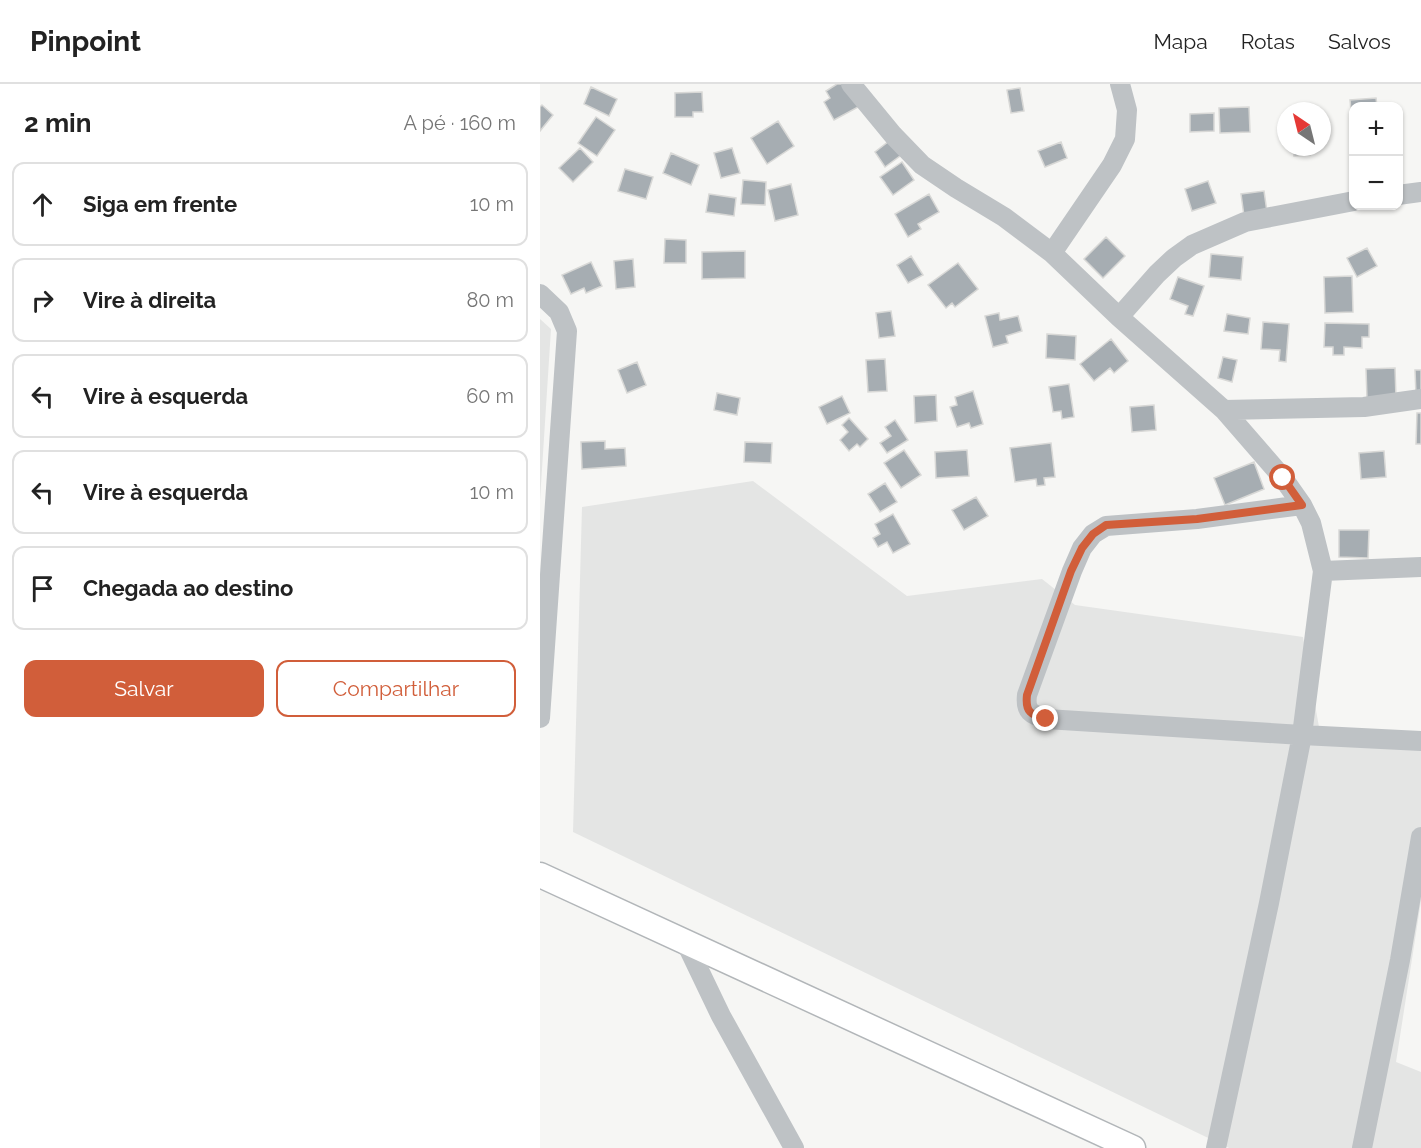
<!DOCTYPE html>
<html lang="pt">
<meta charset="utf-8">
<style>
body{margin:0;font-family:Raleway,sans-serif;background:#f6f6f6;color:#222}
.controls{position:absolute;right:18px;top:18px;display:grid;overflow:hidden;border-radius:12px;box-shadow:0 2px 4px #0004}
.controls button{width:54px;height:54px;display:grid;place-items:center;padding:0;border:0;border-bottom:2px solid #e0e0e0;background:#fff;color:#222;font:30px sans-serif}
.compass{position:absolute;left:737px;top:18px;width:54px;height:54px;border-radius:50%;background:#fff;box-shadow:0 2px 4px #0004;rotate:325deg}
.stop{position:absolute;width:18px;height:18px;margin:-14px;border:4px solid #d15e3a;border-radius:50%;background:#fff}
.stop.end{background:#d15e3a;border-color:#fff;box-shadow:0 2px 6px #0008}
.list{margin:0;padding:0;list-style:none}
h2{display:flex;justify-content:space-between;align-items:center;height:78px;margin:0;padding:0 24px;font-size:26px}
h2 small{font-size:20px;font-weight:400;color:#767676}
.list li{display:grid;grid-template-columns:39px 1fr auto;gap:18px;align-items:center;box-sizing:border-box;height:84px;margin:0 12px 12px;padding:0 12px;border:2px solid #e0e0e0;border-radius:12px}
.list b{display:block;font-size:22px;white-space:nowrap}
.list em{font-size:20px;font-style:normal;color:#767676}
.actions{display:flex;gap:12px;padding:18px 24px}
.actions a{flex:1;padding:14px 0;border:2px solid #d15e3a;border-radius:12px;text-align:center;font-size:21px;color:#d15e3a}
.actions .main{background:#d15e3a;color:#fff}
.icon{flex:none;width:33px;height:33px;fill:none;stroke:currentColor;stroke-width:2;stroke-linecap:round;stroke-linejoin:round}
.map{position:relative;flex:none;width:881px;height:1064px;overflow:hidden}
header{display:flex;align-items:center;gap:36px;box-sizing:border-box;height:84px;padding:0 30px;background:#fff;border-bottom:2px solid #e0e0e0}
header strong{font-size:28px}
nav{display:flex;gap:33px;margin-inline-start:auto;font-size:21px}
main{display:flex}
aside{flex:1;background:#fff}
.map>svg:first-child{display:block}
.built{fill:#e4e5e4}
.building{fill:#a6adb2;stroke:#d8d8d6;stroke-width:1.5}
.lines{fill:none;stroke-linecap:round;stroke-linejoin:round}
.major-casing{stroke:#b2b6b9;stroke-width:27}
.minor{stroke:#bec2c5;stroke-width:20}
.major{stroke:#fff;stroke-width:24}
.route{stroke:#d15e3a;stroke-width:8}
</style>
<header>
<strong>Pinpoint</strong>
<nav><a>Mapa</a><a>Rotas</a><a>Salvos</a></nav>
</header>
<main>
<aside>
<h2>2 min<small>A pé · 160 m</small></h2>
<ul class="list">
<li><svg class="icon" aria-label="ahead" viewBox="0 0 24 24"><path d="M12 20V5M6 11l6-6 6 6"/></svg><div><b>Siga em frente</b></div><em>10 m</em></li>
<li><svg class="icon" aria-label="right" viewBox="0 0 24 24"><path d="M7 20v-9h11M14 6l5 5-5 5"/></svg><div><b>Vire à direita</b></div><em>80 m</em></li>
<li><svg class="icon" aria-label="left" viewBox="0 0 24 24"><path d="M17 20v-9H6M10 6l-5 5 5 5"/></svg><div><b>Vire à esquerda</b></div><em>60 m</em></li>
<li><svg class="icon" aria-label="left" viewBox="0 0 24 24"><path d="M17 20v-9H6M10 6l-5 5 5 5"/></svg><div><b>Vire à esquerda</b></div><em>10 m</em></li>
<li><svg class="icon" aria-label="arrive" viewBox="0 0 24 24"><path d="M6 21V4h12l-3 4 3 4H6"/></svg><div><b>Chegada ao destino</b></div></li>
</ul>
<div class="actions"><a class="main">Salvar</a><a>Compartilhar</a></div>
</aside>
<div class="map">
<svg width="881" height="1064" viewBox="0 0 881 1064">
<rect width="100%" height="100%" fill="#f6f6f4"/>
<!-- built -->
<path class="built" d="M 0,235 L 11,245 L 0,416 Z
M 213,397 L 367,512 L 502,495 L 535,521 L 763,553 L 779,643 L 881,649 L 881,817 L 856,978 L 881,988 L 881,1064 L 689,1064 L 33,748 L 42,423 Z"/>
<!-- building -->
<path class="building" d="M 297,0 L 307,0 L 320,22 L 294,36 L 284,18 L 290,14 L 286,7 Z
M 51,3 L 77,15 L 69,32 L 44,20 Z
M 480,4 L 484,27 L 471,29 L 467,6 Z
M 162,8 L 163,28 L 153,28 L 153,33 L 135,33 L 135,9 Z
M 836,14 L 837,22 L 814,22 L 814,37 L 812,37 L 810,16 Z
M 2,21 L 13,31 L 0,47 L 0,23 Z
M 709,23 L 710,48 L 680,49 L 679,24 Z
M 674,29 L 674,47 L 650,48 L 650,30 Z
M 56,33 L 75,46 L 57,72 L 38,59 Z
M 238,37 L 254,62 L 227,80 L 211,54 Z
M 353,54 L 364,69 L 345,83 L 335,68 Z
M 521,58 L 527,74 L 505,83 L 498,67 Z
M 754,63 L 770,63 L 770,71 L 754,72 Z
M 40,64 L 53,78 L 33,98 L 19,84 Z
M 192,64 L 200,89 L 181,94 L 174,69 Z
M 131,69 L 159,81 L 151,101 L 123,89 Z
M 362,78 L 374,96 L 353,111 L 340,93 Z
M 85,85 L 113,93 L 106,115 L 78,107 Z
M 203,96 L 226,98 L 225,121 L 201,120 Z
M 668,97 L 676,119 L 652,127 L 645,105 Z
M 251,100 L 258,131 L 235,137 L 228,106 Z
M 724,107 L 727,128 L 704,132 L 701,110 Z
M 169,110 L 196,114 L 194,132 L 166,128 Z
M 389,110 L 399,128 L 378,140 L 381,145 L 368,153 L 355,130 Z
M 566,153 L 585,172 L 563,194 L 544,175 Z
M 125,155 L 146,156 L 146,179 L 124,179 Z
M 827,164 L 837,182 L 817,193 L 807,174 Z
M 205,167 L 205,194 L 162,195 L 162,168 Z
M 671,170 L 703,173 L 701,196 L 669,193 Z
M 371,172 L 383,191 L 368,199 L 357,181 Z
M 93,175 L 95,203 L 76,205 L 74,177 Z
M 51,178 L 62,202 L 46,209 L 44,204 L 31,210 L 22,191 Z
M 418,179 L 438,205 L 415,223 L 412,219 L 406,224 L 388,201 Z
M 812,192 L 813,228 L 785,229 L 784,193 Z
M 638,193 L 664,202 L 653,232 L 645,230 L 648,222 L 630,215 Z
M 351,227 L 355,252 L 339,254 L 336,229 Z
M 459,229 L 460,236 L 478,232 L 482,247 L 466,252 L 468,259 L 453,263 L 445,232 Z
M 687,230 L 710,234 L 708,250 L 684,247 Z
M 723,238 L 749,240 L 746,278 L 739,277 L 740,266 L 721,265 Z
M 785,239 L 829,240 L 829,253 L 822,253 L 822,264 L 804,263 L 804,271 L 793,271 L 793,263 L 784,263 Z
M 507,250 L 536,252 L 535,276 L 506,274 Z
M 571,255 L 588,277 L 574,289 L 570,284 L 554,297 L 540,280 Z
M 683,273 L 697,276 L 692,298 L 678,294 Z
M 345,275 L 347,307 L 328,308 L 326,276 Z
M 97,278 L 106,301 L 87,309 L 78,286 Z
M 855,284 L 856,314 L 827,315 L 826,285 Z
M 875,286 L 881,286 L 881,311 L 876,311 Z
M 529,300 L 534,333 L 522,335 L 521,327 L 513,328 L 509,303 Z
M 433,307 L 443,340 L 431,344 L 429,339 L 417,343 L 410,323 L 417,321 L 415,313 Z
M 177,309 L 200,314 L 197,331 L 174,326 Z
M 396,311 L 397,337 L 375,339 L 374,312 Z
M 302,312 L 310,329 L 287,340 L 279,323 Z
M 614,321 L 616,346 L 592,348 L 590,323 Z
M 877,329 L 881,329 L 881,360 L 876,360 Z
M 309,334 L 328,355 L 320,363 L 317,360 L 309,367 L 300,356 L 308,348 L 302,341 Z
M 355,336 L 368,356 L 347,369 L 340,359 L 351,352 L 345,343 Z
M 65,357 L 65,365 L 85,364 L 86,382 L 42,385 L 41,358 Z
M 205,358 L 232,359 L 231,379 L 204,378 Z
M 511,359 L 515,393 L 504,394 L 505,401 L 497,402 L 496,395 L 475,398 L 470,364 Z
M 364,366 L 381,391 L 361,404 L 344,379 Z
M 427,366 L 429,392 L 396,394 L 395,368 Z
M 844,367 L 846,393 L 821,395 L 819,369 Z
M 714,378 L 724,405 L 685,421 L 674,394 Z
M 345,399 L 357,418 L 340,428 L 328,410 Z
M 436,413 L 448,432 L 424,446 L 412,426 Z
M 353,430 L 370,460 L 353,469 L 347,458 L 338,463 L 333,454 L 340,450 L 335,440 Z
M 799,446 L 829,446 L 828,474 L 799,473 Z"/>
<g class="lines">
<!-- major casing -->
<g class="major-casing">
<path id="major" d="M 0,791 L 593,1064"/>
</g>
<!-- minor -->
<path class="minor" d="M 311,0 L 353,51 L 382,81 L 416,104 L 464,133 L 512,169 L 579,233 L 684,326 L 743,394 L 762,421 L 771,439 L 783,487 L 762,651 L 729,819 L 676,1064
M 858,111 L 881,108
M 512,169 L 572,81 L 585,55 L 587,26 L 580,0
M 0,210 L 19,228 L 27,247 L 0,634
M 579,233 L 617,190 L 634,174 L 652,161 L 705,138 L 814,117
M 684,326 L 824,323 L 881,315
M 762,421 L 657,435 L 566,442 L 553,450 L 542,464 L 532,487 L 487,611 C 485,628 491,630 506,635 L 762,651 L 881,657
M 783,487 L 881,483
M 145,857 L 181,932 L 254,1064
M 822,1064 L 860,876 L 881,753"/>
<!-- major -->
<use href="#major" class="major"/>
</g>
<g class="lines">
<!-- route -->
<path class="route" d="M 506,635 C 491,631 485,628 487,611 L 531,487 L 542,464 L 553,450 L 566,441 L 657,435 L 762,421 L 743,394"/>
</g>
</svg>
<div class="controls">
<button>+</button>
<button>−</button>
</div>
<svg class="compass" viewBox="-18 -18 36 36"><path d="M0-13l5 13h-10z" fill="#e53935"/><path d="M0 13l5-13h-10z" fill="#767676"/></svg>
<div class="stop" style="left:743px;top:394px"></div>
<div class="stop end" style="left:506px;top:635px"></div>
</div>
</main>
